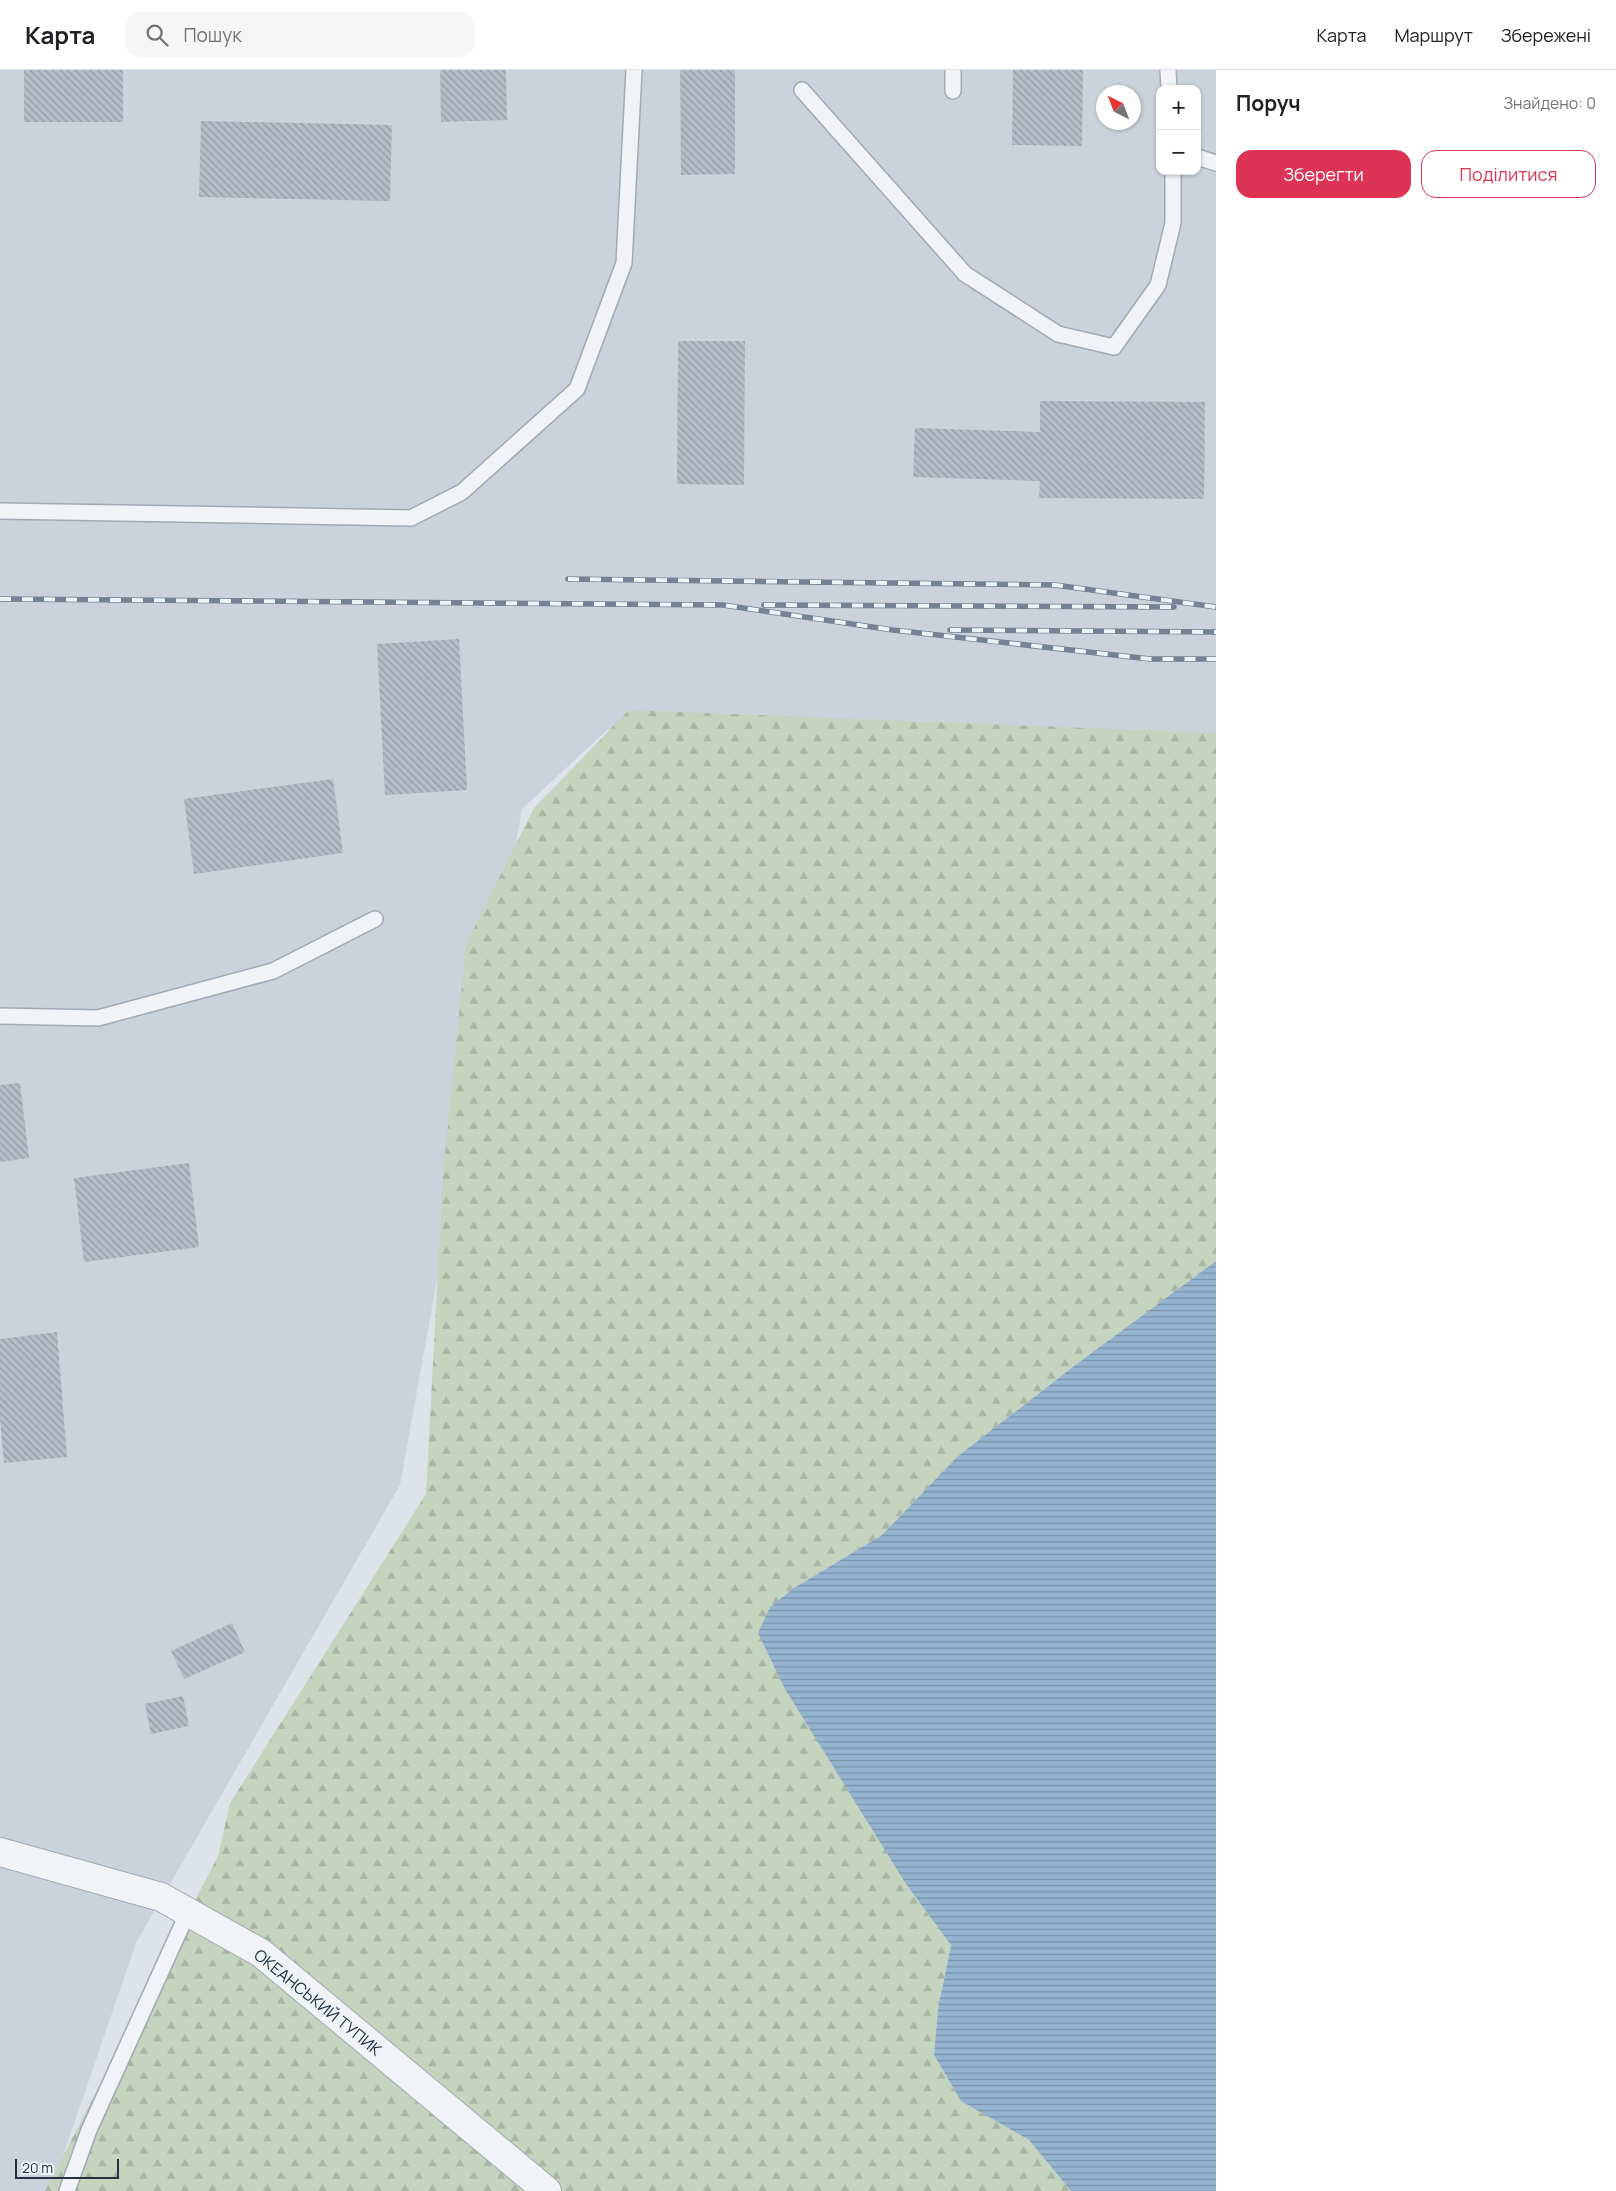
<!DOCTYPE html>
<html lang="uk">
<meta charset="utf-8">
<style>
body{margin:0;font-family:Manrope,sans-serif;background:#f6f6f6;color:#202124}
.controls{position:absolute;right:15px;top:15px;display:grid;overflow:hidden;border-radius:10px;box-shadow:0 1px 4px #0004}
.controls button{width:45px;height:45px;display:grid;place-items:center;padding:0;border:0;border-bottom:1px solid #e0e0e0;background:#fff;color:#202124;font:25px sans-serif}
.compass{position:absolute;left:1096px;top:15px;width:45px;height:45px;border-radius:50%;background:#fff;box-shadow:0 1px 4px #0004;rotate:318deg}
.scale{position:absolute;left:15px;bottom:12px;width:104px;box-sizing:border-box;padding-left:5px;border:2px solid #253142;border-top:0;font-size:14px;line-height:18px;white-space:nowrap;color:#253142;-webkit-text-stroke:4px #edf2f7;paint-order:stroke}
.list{margin:0;padding:0;list-style:none}
h2{display:flex;justify-content:space-between;align-items:center;height:65px;margin:0;padding:0 20px;font-size:21px}
h2 small{font-size:16px;font-weight:400;color:#757577}
.actions{display:flex;gap:10px;padding:15px 20px}
.actions a{flex:1;padding:11px 0;border:1px solid #dd3455;border-radius:15px;text-align:center;font-size:18px;color:#dd3455}
.actions .main{background:#dd3455;color:#fff}
.icon{flex:none;width:28px;height:28px;fill:none;stroke:currentColor;stroke-width:2;stroke-linecap:round;stroke-linejoin:round}
.map{position:relative;flex:none;width:1216px;height:2121px;overflow:hidden}
header{display:flex;align-items:center;gap:30px;box-sizing:border-box;height:70px;padding:0 25px;background:#fff;border-bottom:1px solid #e0e0e0}
header strong{font-size:24px}
nav{display:flex;gap:28px;margin-inline-start:auto;font-size:18px}
.search{width:350px;height:45px;background:#f6f6f6;display:flex;align-items:center;gap:12px;box-sizing:border-box;padding:0 18px;border-radius:15px;color:#757577;font-size:19px}
main{display:flex}
aside{flex:1;background:#fff}
.map>svg:first-child{display:block}
.built{fill:#cbd2db;fill-rule:evenodd}
.forest{fill:url(#forest-firs)}
.water{fill:url(#water-rules)}
.building{fill:url(#building-back-hatch)}
.lines{fill:none;stroke-linecap:round;stroke-linejoin:round}
.service-casing{stroke:#a3aab4;stroke-width:18}
.minor-casing{stroke:#a3aab4;stroke-width:30}
.service{stroke:#f1f3f7;stroke-width:15}
.minor{stroke:#f1f3f7;stroke-width:28}
.rail-casing{stroke:#758294;stroke-width:5.5}
.rail{stroke:#edf2f7;stroke-width:4;stroke-dasharray:11;stroke-linecap:butt}
.labels{text-anchor:middle;dominant-baseline:central;stroke-width:4;stroke-linejoin:round;paint-order:stroke}
.street-label{font-size:16px;fill:#253142;stroke:#edf2f7}
</style>
<header>
<strong>Карта</strong>
<div class="search"><svg class="icon" aria-label="search" viewBox="0 0 24 24"><circle cx="10" cy="10" r="6"/><path d="M15 15l6 6"/></svg>Пошук</div>
<nav><a>Карта</a><a>Маршрут</a><a>Збережені</a></nav>
</header>
<main>
<div class="map">
<svg width="1216" height="2121" viewBox="0 0 1216 2121">
<defs>
<pattern id="forest-firs" width="22" height="20" patternUnits="userSpaceOnUse" patternTransform="scale(1.25)"><rect width="22" height="20" fill="#c4d4be"/><path d="M5 1l3.5 6h-7zM16 11l3.5 6h-7z" fill="#a8b6a4"/></pattern>
<pattern id="water-rules" width="6" height="5" patternUnits="userSpaceOnUse" patternTransform="scale(1.25)"><rect width="6" height="5" fill="#94b3ce"/><path d="M0 2.5h6" fill="none" stroke="#7992a9"/></pattern>
<pattern id="building-back-hatch" width="6" height="6" patternUnits="userSpaceOnUse" patternTransform="scale(1.25)"><rect width="6" height="6" fill="#b4bcc7"/><path d="M-1 5l2 2M0 0l6 6M5-1l2 2" fill="none" stroke="#9299a3"/></pattern>
</defs>
<rect width="100%" height="100%" fill="#dee3e9"/>
<!-- built -->
<path class="built" d="M 0,0 L 1216,0 L 1216,672 L 607,660 L 522,739 L 400,1415 L 136,1873 L 51,2121 L 0,2121 ZM 1160,19 L 1197,19 L 1197,101 L 1160,101 ZM 1104,22 L 1134,22 L 1134,52 L 1104,52 Z"/>
<!-- forest -->
<path class="forest" d="M 629,640 L 1216,663 L 1216,1191 L 1078,1293 L 957,1387 L 882,1465 L 794,1518 L 906,1814 L 951,1875 L 938,1939 L 934,1985 L 961,2031 L 1029,2070 L 1071,2121 L 45,2121 L 218,1786 L 230,1733 L 426,1424 L 443,1104 L 466,874 L 534,738 Z"/>
<!-- water -->
<path class="water" d="M 1216,1191 L 1216,2121 L 1071,2121 L 1029,2070 L 961,2031 L 934,1985 L 938,1939 L 951,1875 L 906,1814 L 785,1619 L 758,1563 L 770,1537 L 794,1518 L 882,1465 L 957,1387 L 1078,1293 Z"/>
<!-- building -->
<path class="building" d="M 24,0 L 123,0 L 123,52 L 24,52 Z
M 440,0 L 506,0 L 507,50 L 441,52 Z
M 680,0 L 735,0 L 735,104 L 681,105 Z
M 1013,0 L 1083,0 L 1082,76 L 1012,75 Z
M 201,51 L 392,55 L 390,131 L 199,127 Z
M 678,271 L 745,271 L 744,415 L 677,414 Z
M 1040,331 L 1205,332 L 1204,429 L 1039,428 L 1040,411 L 913,407 L 915,358 L 1040,362 Z
M 459,569 L 467,720 L 385,725 L 377,574 Z
M 333,709 L 343,783 L 194,804 L 184,729 Z
M 20,1013 L 29,1088 L 0,1092 L 0,1015 Z
M 189,1093 L 199,1177 L 84,1192 L 74,1108 Z
M 57,1262 L 67,1387 L 4,1393 L 0,1349 L 0,1269 Z
M 232,1553 L 245,1582 L 184,1609 L 171,1581 Z
M 183,1626 L 189,1656 L 151,1664 L 145,1634 Z"/>
<g class="lines">
<!-- service casing -->
<g class="service-casing">
<path id="service" d="M 1168,0 L 1169,19
M 802,20 L 965,204 L 1058,264 L 1114,277 L 1158,215 L 1173,153 L 1173,101
M 953,21 L 953,0
M 1197,87 L 1216,93
M 0,441 L 411,448 L 462,422 L 577,319 L 624,193 L 634,0
M 0,946 L 98,948 L 273,901 L 375,849
M 67,2121 L 89,2060 L 188,1842"/>
</g>
<!-- minor casing -->
<g class="minor-casing">
<path id="minor" d="M 0,1782 L 161,1827 L 261,1883 L 547,2121"/>
</g>
<!-- service -->
<use href="#service" class="service"/>
<!-- minor -->
<use href="#minor" class="minor"/>
<!-- rail casing -->
<g class="rail-casing">
<path id="rail" d="M 568,509 L 1055,515 L 1216,537
M 0,529 L 723,535 L 893,560 L 1150,589 L 1216,589
M 764,535 L 1174,537
M 950,560 L 1216,562"/>
</g>
<!-- rail -->
<use href="#rail" class="rail"/>
</g>
<g class="labels">
<!-- street labels -->
<g class="street-label">
<text transform="translate(318 1932) rotate(39)">ОКЕАНСЬКИЙ ТУПИК</text>
</g>
</g>
</svg>
<div class="controls">
<button>+</button>
<button>−</button>
</div>
<svg class="compass" viewBox="-18 -18 36 36"><path d="M0-13l5 13h-10z" fill="#e53935"/><path d="M0 13l5-13h-10z" fill="#757577"/></svg>
<div class="scale">20 m</div>
</div>
<aside>
<h2>Поруч<small>Знайдено: 0</small></h2>
<ul class="list">
</ul>
<div class="actions"><a class="main">Зберегти</a><a>Поділитися</a></div>
</aside>
</main>
